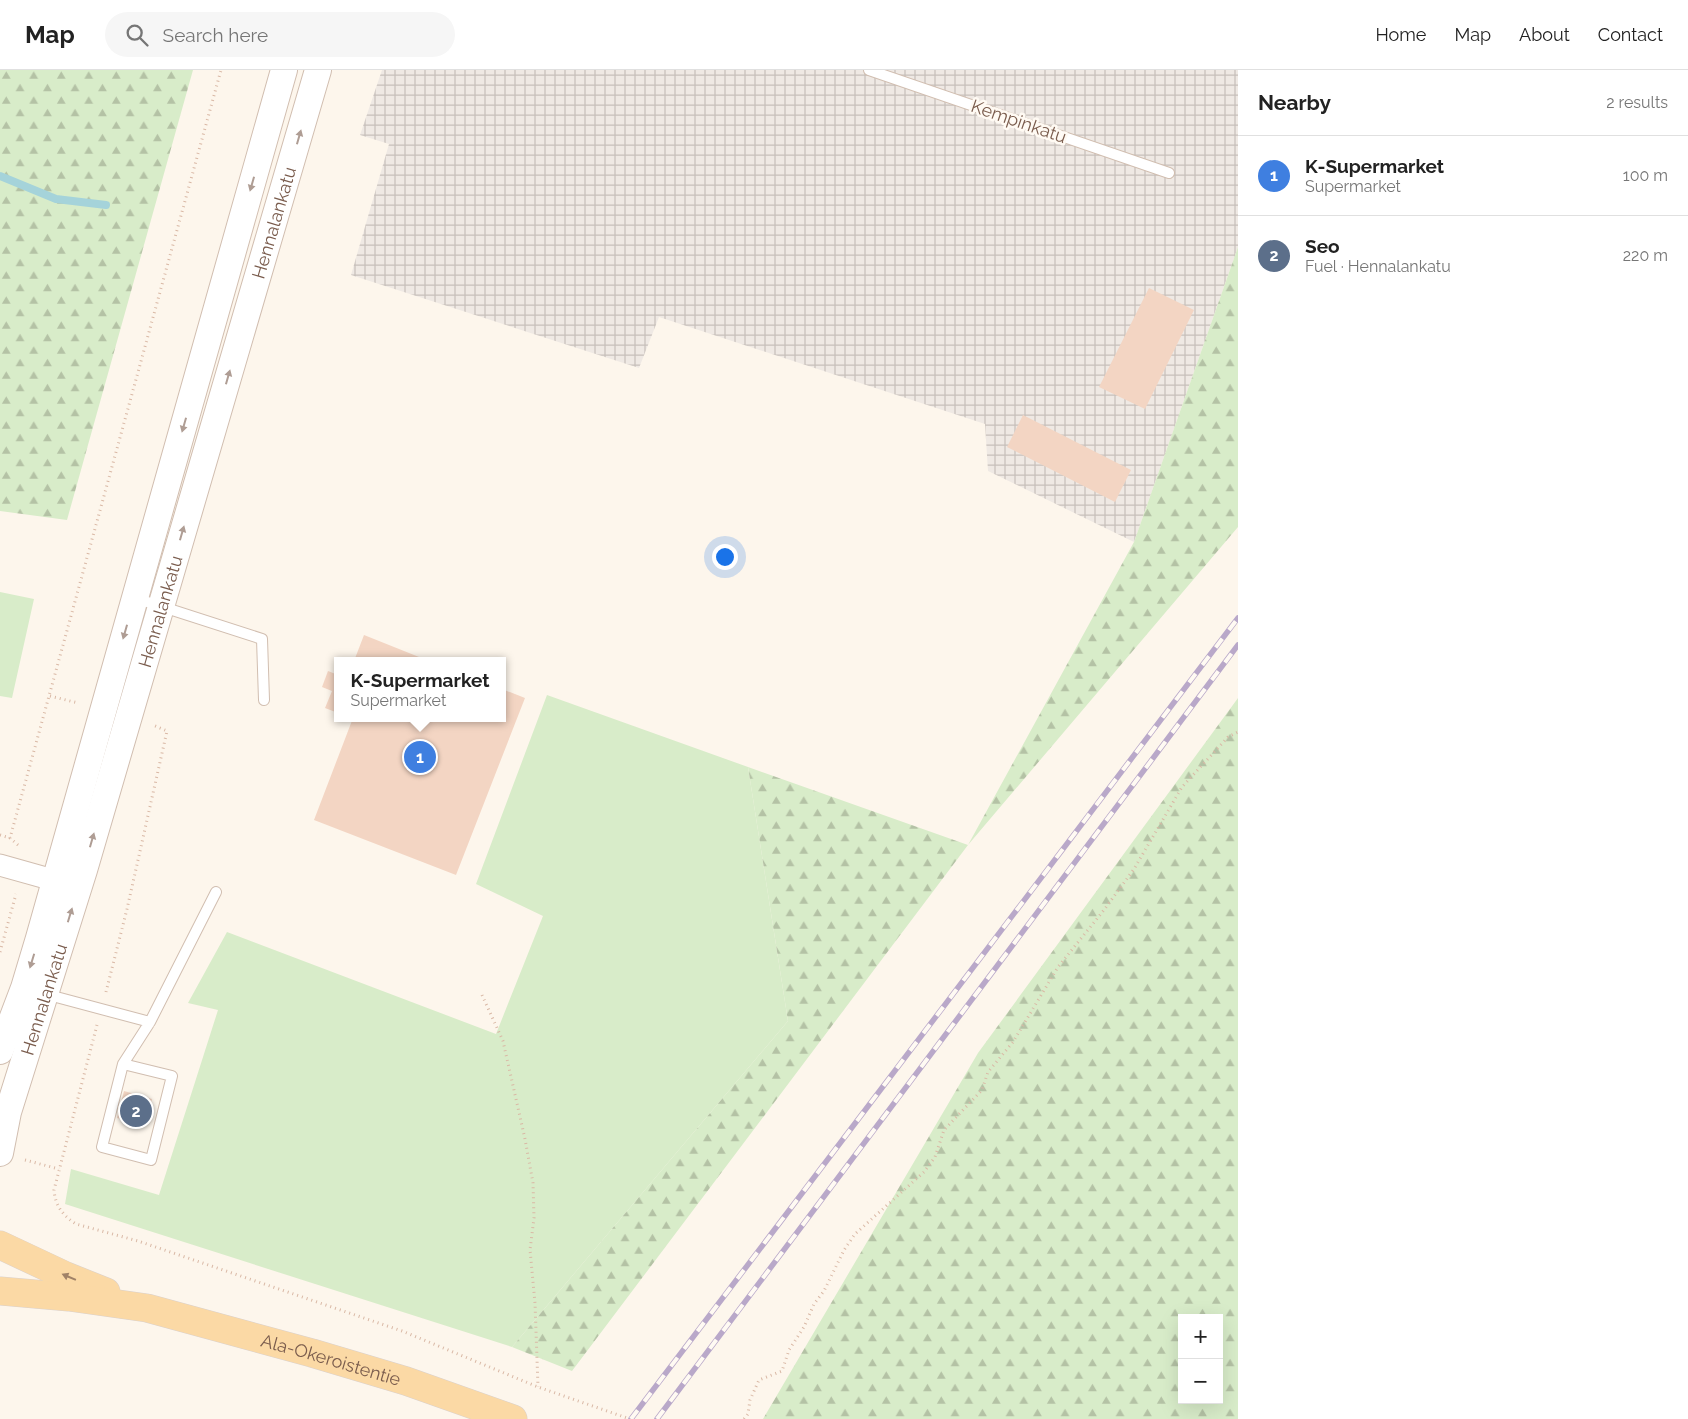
<!DOCTYPE html>
<meta charset="utf-8">
<style>
body{margin:0;font-family:Raleway,sans-serif;background:#f6f6f6;color:#222}
.controls{position:absolute;right:15px;bottom:15px;display:grid;overflow:hidden;border-radius:0px;box-shadow:0 5px 20px #0002}
.controls button{width:45px;height:45px;display:grid;place-items:center;padding:0;border:0;border-bottom:1px solid #e0e0e0;background:#fff;color:#222;font:25px sans-serif}
.you{position:absolute;left:724px;top:486px;width:18px;height:18px;margin:-12px;border:4px solid #fff;border-radius:50%;background:#1a73e8;box-shadow:0 0 0 8px #1a73e833}
.badge{display:grid;place-items:center;width:32px;height:32px;border-radius:50%;background:#e76f51;color:#fff;font-size:16px;font-weight:700}
.pin{position:absolute;translate:-50% -50%;border:2px solid #fff;box-shadow:0 1px 5px #0006}
.popup{position:absolute;left:334px;top:587px;width:172px;height:65px;box-sizing:border-box;display:grid;place-content:center;border-radius:0px;background:#fff;filter:drop-shadow(0 1px 4px #0005);font-size:16px;white-space:nowrap;color:#767676}
.popup b{font-size:19px;color:#222}
.popup::after{content:'';position:absolute;left:50%;top:100%;margin-left:-10px;border:10px solid transparent;border-top-color:#fff}
.list{margin:0;padding:0;list-style:none}
h2{display:flex;justify-content:space-between;align-items:center;height:65px;margin:0;padding:0 20px;font-size:21px}
h2 small{font-size:16px;font-weight:400;color:#767676}
.list li{display:grid;grid-template-columns:32px 1fr auto;gap:15px;align-items:center;box-sizing:border-box;height:80px;padding:0 20px;border-top:1px solid #e0e0e0}
.list b{display:block;font-size:19px;white-space:nowrap}
.list p{margin:0;font-size:16px;white-space:nowrap;color:#767676}
.list em{font-size:16px;font-style:normal;color:#767676}
.icon{flex:none;width:28px;height:28px;fill:none;stroke:currentColor;stroke-width:2;stroke-linecap:round;stroke-linejoin:round}
.map{position:relative;flex:none;width:1238px;height:1349px;overflow:hidden}
header{display:flex;align-items:center;gap:30px;box-sizing:border-box;height:70px;padding:0 25px;background:#fff;border-bottom:1px solid #e0e0e0}
header strong{font-size:24px}
nav{display:flex;gap:28px;margin-inline-start:auto;font-size:18px}
.search{width:350px;height:45px;background:#f6f6f6;display:flex;align-items:center;gap:12px;box-sizing:border-box;padding:0 18px;border-radius:28px;color:#767676;font-size:19px}
main{display:flex}
aside{flex:1;background:#fff}
.map>svg:first-child{display:block}
.industrial{fill:url(#industrial-grid)}
.grass{fill:#d8ecc9}
.forest{fill:url(#forest-firs);fill-rule:evenodd}
.lines{fill:none;stroke-linecap:round;stroke-linejoin:round}
.stream{stroke:#a5d3da;stroke-width:8}
.building{fill:#f3d5c3}
.service-casing{stroke:#d1beb0;stroke-width:12}
.minor-casing{stroke:#d1beb0;stroke-width:23}
.tertiary-casing{stroke:#d1beb0;stroke-width:28}
.primary-casing{stroke:#dad1cd;stroke-width:29}
.path{stroke:#d9b8a5;stroke-width:3;stroke-dasharray:1 4;stroke-linecap:butt}
.service{stroke:#fff;stroke-width:10}
.minor{stroke:#fff;stroke-width:21}
.tertiary{stroke:#fff;stroke-width:26}
.primary{stroke:#fbd9a5;stroke-width:28}
.rail-casing{stroke:#b9a8c9;stroke-width:5.5}
.rail{stroke:#fffaf3;stroke-width:4;stroke-dasharray:11;stroke-linecap:butt}
.oneway{fill:#af9d94}
.oneway2{fill:#a18267}
.labels{text-anchor:middle;dominant-baseline:central;stroke-width:5;stroke-linejoin:round;paint-order:stroke}
.street-label{font-size:18px;fill:#7a5c4d;stroke:#fffaf3}
</style>
<header>
<strong>Map</strong>
<div class="search"><svg class="icon" aria-label="search" viewBox="0 0 24 24"><circle cx="10" cy="10" r="6"/><path d="M15 15l6 6"/></svg>Search here</div>
<nav><a>Home</a><a>Map</a><a>About</a><a>Contact</a></nav>
</header>
<main>
<div class="map">
<svg width="1238" height="1349" viewBox="0 0 1238 1349">
<defs>
<pattern id="industrial-grid" width="8" height="8" patternUnits="userSpaceOnUse" patternTransform="scale(1.25)"><rect width="8" height="8" fill="#efe9e4"/><path d="M0 4h8M4 0v8" fill="none" stroke="#c7c0bb"/></pattern>
<pattern id="forest-firs" width="22" height="20" patternUnits="userSpaceOnUse" patternTransform="scale(1.25)"><rect width="22" height="20" fill="#d8ecc9"/><path d="M5 1l3.5 6h-7zM16 11l3.5 6h-7z" fill="#b4c2a5"/></pattern>
</defs>
<rect width="100%" height="100%" fill="#fdf6ec"/>
<!-- industrial -->
<path class="industrial" d="M 382,0 L 1238,0 L 1238,177 L 1134,472 L 988,401 L 985,354 L 659,247 L 639,298 L 351,205 L 389,74 L 360,65 Z"/>
<!-- grass -->
<path class="grass" d="M 0,522 L 34,529 L 12,628 L 0,626 Z
M 547,625 L 748,697 L 788,951 L 512,1277 L 65,1134 L 71,1099 L 159,1125 L 218,940 L 188,933 L 227,862 L 496,964 L 543,846 L 476,814 Z"/>
<!-- forest -->
<path class="forest" d="M 0,0 L 193,0 L 67,450 L 0,441 Z
M 1238,177 L 1238,457 L 968,775 L 572,1301 L 512,1277 L 788,951 L 748,697 L 968,775 L 1134,472 Z
M 1238,628 L 1238,1349 L 763,1349 L 978,983 ZM 1182,1248 L 1219,1248 L 1219,1330 L 1182,1330 Z"/>
<g class="lines">
<!-- stream -->
<path class="stream" d="M 0,106 L 56,129 L 106,135"/>
</g>
<!-- building -->
<path class="building" d="M 1149,218 L 1194,240 L 1145,339 L 1099,317 Z
M 1023,345 L 1131,400 L 1115,432 L 1007,377 Z
M 364,565 L 429,591 L 354,591 Z
M 328,601 L 338,605 L 338,643 L 325,638 L 332,621 L 322,617 Z
M 502,619 L 525,628 L 456,805 L 314,750 L 353,648 L 502,648 Z
M 124,1021 L 152,1029 L 145,1055 L 117,1048 Z"/>
<g class="lines">
<!-- service casing -->
<g class="service-casing">
<path id="service" d="M 869,0 L 1169,103
M 135,528 L 262,569 L 264,630
M 45,924 L 150,952
M 123,994 L 172,1006 L 151,1090 L 102,1077 L 123,994 L 150,952 L 216,822"/>
</g>
<!-- minor casing -->
<g class="minor-casing">
<path id="minor" d="M 0,795 L 71,815"/>
</g>
<!-- tertiary casing -->
<g class="tertiary-casing">
<g id="tertiary">
<path d="M 0,981 L 24,918 L 39,868 L 284,0"/>
<path id="s1" d="M 0,1083 L 8,1042 L 84,800 L 318,0"/>
</g>
</g>
<!-- primary casing -->
<g class="primary-casing">
<g id="primary">
<path d="M 0,1175 L 66,1206 L 106,1222"/>
<path id="s2" d="M 0,1221 L 69,1227 L 147,1238 L 312,1283 L 406,1311 L 513,1349"/>
</g>
</g>
<!-- path -->
<path class="path" d="M 50,626 L 78,633
M 0,765 L 10,768
M 18,775 L 10,768 L 221,0
M 0,882 L 16,824
M 106,922 L 127,839 L 167,661 L 153,655
M 482,925 L 503,971 L 525,1069 L 533,1113 L 534,1148 L 530,1180 L 535,1233 L 538,1317
M 97,955 L 54,1120 C 55,1135 63,1146 76,1154 L 138,1171 L 402,1261 L 538,1317 L 630,1349
M 25,1090 L 59,1099
M 744,1349 L 748,1344 L 750,1330 L 759,1310 L 782,1301 L 789,1280 L 804,1257 L 814,1234 L 824,1221 L 844,1180 L 855,1164 L 924,1102 L 935,1087 L 944,1060 L 982,1020 L 988,1002 L 1013,972 L 1058,897 L 1104,840 L 1134,799 L 1182,717 L 1228,667 L 1238,662"/>
<!-- service -->
<use href="#service" class="service"/>
<!-- minor -->
<use href="#minor" class="minor"/>
<!-- tertiary -->
<use href="#tertiary" class="tertiary"/>
<!-- primary -->
<use href="#primary" class="primary"/>
<!-- rail casing -->
<g class="rail-casing">
<path id="rail" d="M 631,1349 L 1238,548
M 657,1349 L 1238,575"/>
</g>
<!-- rail -->
<use href="#rail" class="rail"/>
</g>
<!-- one-way arrows -->
<defs><path id="oneway-solid" d="M-6-.8H1V-3.2L6.5 0L1 3.2V.8H-6Z" transform="scale(1.25)"/></defs>
<g class="oneway">
<use href="#oneway-solid" transform="translate(299 67) rotate(-74)"/>
<use href="#oneway-solid" transform="translate(252 114) rotate(106)"/>
<use href="#oneway-solid" transform="translate(228 307) rotate(-74)"/>
<use href="#oneway-solid" transform="translate(184 355) rotate(106)"/>
<use href="#oneway-solid" transform="translate(182 463) rotate(-74)"/>
<use href="#oneway-solid" transform="translate(125 562) rotate(106)"/>
<use href="#oneway-solid" transform="translate(92 770) rotate(-74)"/>
<use href="#oneway-solid" transform="translate(70 845) rotate(-73)"/>
<use href="#oneway-solid" transform="translate(32 891) rotate(107)"/>
</g>
<use class="oneway2" href="#oneway-solid" transform="translate(69 1207) rotate(-157)"/>
<g class="labels">
<!-- street labels -->
<g class="street-label">
<text transform="translate(1019 51) rotate(19)">Kempinkatu</text>
<text stroke="none"><textPath href="#s1" startOffset="970">Hennalankatu</textPath></text>
<text stroke="none"><textPath href="#s1" startOffset="565">Hennalankatu</textPath></text>
<text stroke="none"><textPath href="#s1" startOffset="160">Hennalankatu</textPath></text>
<text stroke="none"><textPath href="#s2" startOffset="339">Ala-Okeroistentie</textPath></text>
</g>
</g>
</svg>
<div class="controls">
<button>+</button>
<button>−</button>
</div>
<div class="you"></div>
<div class="pin badge" style="left:420px;top:687px;background:#3f7fe0">1</div>
<div class="popup"><b>K-Supermarket</b>Supermarket</div>
<div class="pin badge" style="left:136px;top:1041px;background:#5c6f8a">2</div>
</div>
<aside>
<h2>Nearby<small>2 results</small></h2>
<ul class="list">
<li><span class="badge" style="background:#3f7fe0">1</span><div><b>K-Supermarket</b><p>Supermarket</p></div><em>100 m</em></li>
<li><span class="badge" style="background:#5c6f8a">2</span><div><b>Seo</b><p>Fuel · Hennalankatu</p></div><em>220 m</em></li>
</ul>
</aside>
</main>
